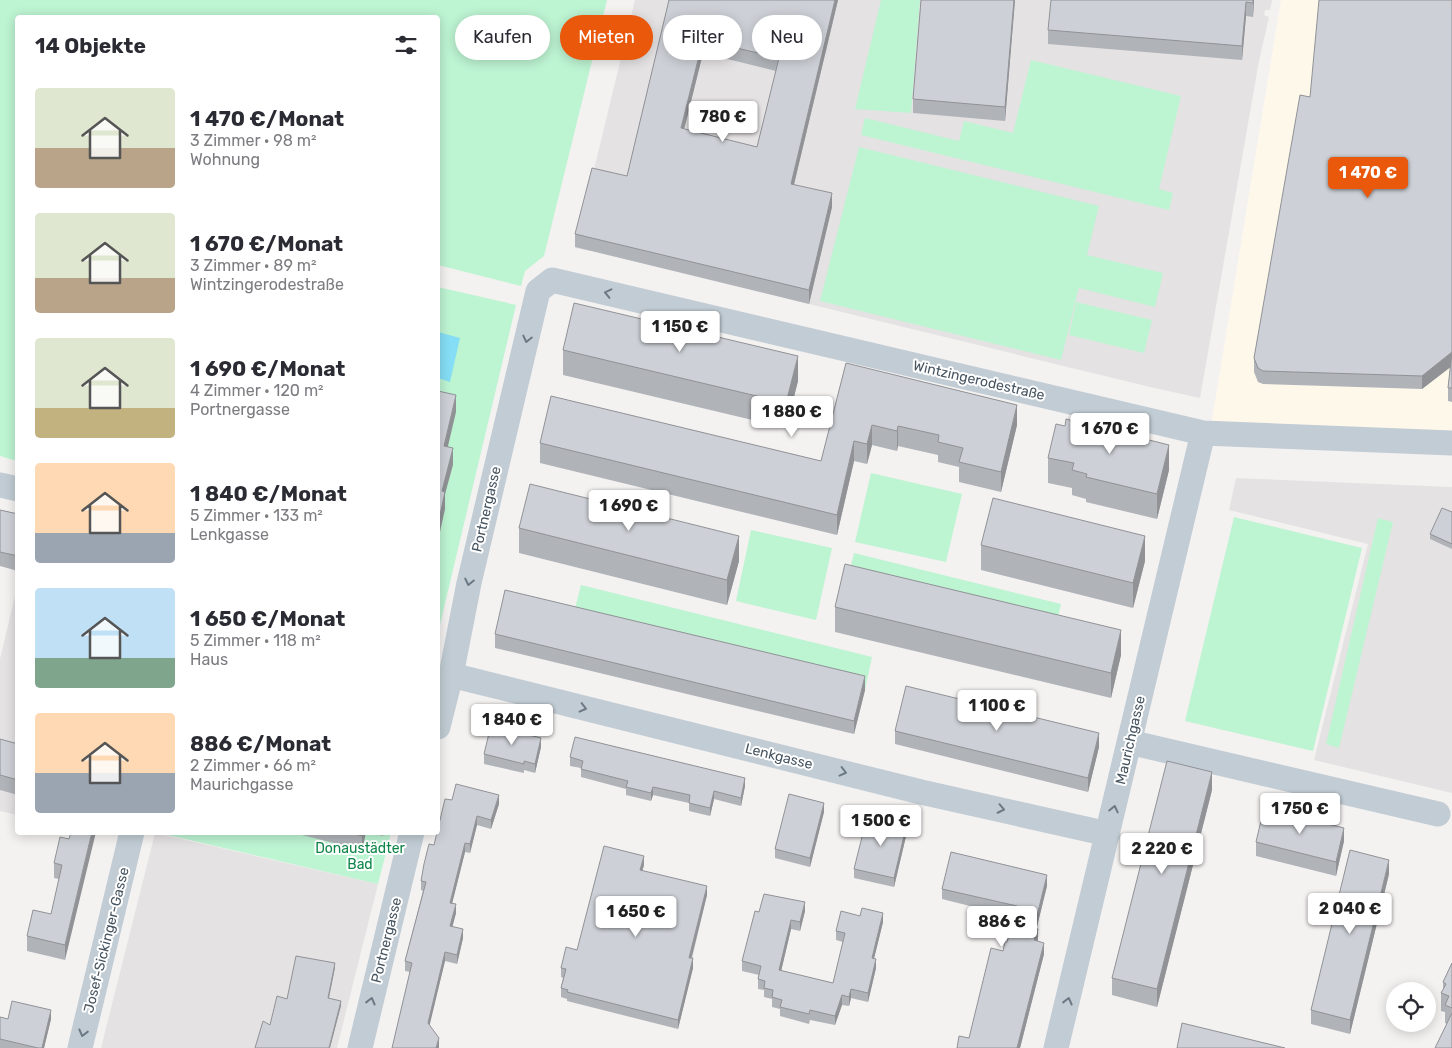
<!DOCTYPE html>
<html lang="de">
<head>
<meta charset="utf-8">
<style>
  body { margin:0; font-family:Rubik,sans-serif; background:#f7f7f7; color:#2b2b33; height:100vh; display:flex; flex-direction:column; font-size:19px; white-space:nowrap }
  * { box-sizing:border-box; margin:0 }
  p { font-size:16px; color:#7c7c81 }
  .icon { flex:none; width:28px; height:28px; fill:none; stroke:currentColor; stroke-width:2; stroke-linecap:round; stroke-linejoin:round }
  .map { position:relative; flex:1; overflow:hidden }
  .sheet { position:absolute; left:15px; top:15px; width:425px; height:820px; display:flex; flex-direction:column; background:#fff; border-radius:5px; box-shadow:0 2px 12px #0003 }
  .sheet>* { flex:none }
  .guide { position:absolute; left:455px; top:15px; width:475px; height:45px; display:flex; gap:10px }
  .controls { position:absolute; left:1386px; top:982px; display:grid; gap:10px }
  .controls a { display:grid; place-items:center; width:50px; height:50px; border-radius:50%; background:#fff; box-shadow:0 2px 12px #0003; font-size:25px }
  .price { position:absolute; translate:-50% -42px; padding:0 11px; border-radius:5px; background:#fff; color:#222; font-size:16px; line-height:32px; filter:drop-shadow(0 1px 2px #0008) }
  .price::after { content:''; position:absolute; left:50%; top:30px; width:15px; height:11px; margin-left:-8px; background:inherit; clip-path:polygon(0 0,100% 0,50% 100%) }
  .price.on { background:#ea580c; color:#fff }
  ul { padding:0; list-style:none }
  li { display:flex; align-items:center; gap:15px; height:125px; padding:0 20px }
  li span { display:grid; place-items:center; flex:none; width:140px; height:100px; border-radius:5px; color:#555 }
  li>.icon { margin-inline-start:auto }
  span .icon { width:60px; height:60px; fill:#fffc; stroke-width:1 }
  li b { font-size:21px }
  h2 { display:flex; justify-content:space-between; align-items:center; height:60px; padding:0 20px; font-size:21px }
  .tag { padding:0 18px; border-radius:22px; background:#fff; box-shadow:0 2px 12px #0003; font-size:18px; line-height:45px }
  .tag.on { background:#ea580c; color:#fff }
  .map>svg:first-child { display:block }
</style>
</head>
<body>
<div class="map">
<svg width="1452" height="1048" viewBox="0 0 1452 1048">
  <rect width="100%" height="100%" fill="#f4f1f1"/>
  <path fill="#fef8eb" d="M1281,0H1452V449L1211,426Z"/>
  <path fill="#e5e2e3" d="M635,0H1272L1270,10H1265L1264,15L1269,17L1259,61L1200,398L1150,387L809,304L592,245L590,251L575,248Z
    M1236,478L1452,487V793L1314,760L1368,544L1229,510Z
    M17,587V815L0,811V659Z
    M155,833L378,884L337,1048H101Z"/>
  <path fill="#bdf4d2" d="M0,0H607L544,256L525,271L521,286L438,265V18H18L17,461L0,456Z
    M881,0H920L911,113L855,109Z
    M1031,60L1181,96L1159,189L1173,193L1169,210L861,135L865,118L959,141L964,121L1013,133Z
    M859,147L1099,206L1087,255L1163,273L1155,307L1079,288V287L1061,360L820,301Z
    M438,287L516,305L438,633Z
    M1076,302L1152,320L1144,353L1069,335Z
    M871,473L962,494L946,562L855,542Z
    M1234,517L1362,548L1313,751L1185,721Z
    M1378,518L1393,522L1339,748L1326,744Z
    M751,530L832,548L816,620L736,601Z
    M854,553L1061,604L1053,639L845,589Z
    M581,585L872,657L865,690L572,620Z
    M155,832L391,833L378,884Z"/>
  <path fill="#85def5" d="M438,332L460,338L450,382L438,378Z"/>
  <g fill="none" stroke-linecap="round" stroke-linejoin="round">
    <path stroke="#c1ccd4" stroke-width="25" d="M0,485L18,489
      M451,675L921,792L1108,834
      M438,727L451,675L469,583L538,291L552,280L1203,433L1452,443
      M1129,742L1438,814
      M80,1048L132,832
      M360,1048L412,832
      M1056,1048L1203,433"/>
  </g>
  <path fill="#b0b3b8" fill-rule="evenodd" d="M669,0H838L794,184L832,207L809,304L575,247V234L627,176ZM703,53L776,71L757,147L684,129Z
    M921,0H1015L1005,121L913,113V99Z
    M1254,0L1253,17L1246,16L1242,60L1048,44V30Z
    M1452,0V402L1448,401V388L1450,367L1422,389L1263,384L1258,382L1254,372V358L1310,97Z
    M563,350L798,381L786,428L563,375Z
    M846,363L1017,425L1001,492L959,482V467L938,462V455L898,446L897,451L872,445L867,464L854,461L837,535L540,463V443L821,461Z
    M1048,458L1169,470L1157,519L1086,502V499L1072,495V488L1048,483Z
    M0,510L18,514V571L0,566Z
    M1452,512V549L1430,539V534Z
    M519,528L739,561L727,605L519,553Z
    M981,545L1145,561L1133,608L981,570Z
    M835,607L1121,655L1111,698L835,632Z
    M495,634L865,690L854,734L495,648Z
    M895,731L1099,747L1088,792L895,744Z
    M0,739L18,744V795L0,790Z
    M541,747L535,773L524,770V773L484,764V754Z
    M570,757L745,786L741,806L714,799L710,816L689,811V803L653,795L651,801L626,795V789L581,777V768L570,766Z
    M1212,790L1157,1007L1112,995V978Z
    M452,800L499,804L491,829L477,825L470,853L465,852L452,903L456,913L452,927L463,938L457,964L445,961L429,1025L439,1038V1048H392L410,972L405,971V961L423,891L421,890V881Z
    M824,812L810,867L775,858V849Z
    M868,830L907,832L894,887L854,878V869Z
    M290,832H366L362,850Z
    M367,832H384L383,836Z
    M69,839L65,960L27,951V936L51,914L59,879L54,878V863Z
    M1344,841L1336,876L1256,856V842Z
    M644,865L642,871L707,895L692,958L693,968L678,1029L567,1001V999L561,997V988L563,978L561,977V968L577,950Z
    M1389,874L1350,1034L1311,1024V1010Z
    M1047,886L1036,929L1038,941L1044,954L1020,1048H957L969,1038L1007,942L1014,917L942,899V889Z
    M805,911L800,931L791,929L781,971L833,983L843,942L836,940V931L883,922L874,958L876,968L868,1002L851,998L849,1006L842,1005L835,1025L810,1020L809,1024L780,1016V1009L772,1007V999L764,997V990L758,989V979L759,975L742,971V961L759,912Z
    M1452,963V1048L1447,1024L1445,1023V1012L1441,1011V993L1443,990V982Z
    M0,1017L8,1019H51L44,1048H0Z"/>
  <path fill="#909296" d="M835,0H838L791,197V184Z
    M1014,0H1015L1005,121V107Z
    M1253,0H1254L1253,17Z
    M1246,2V16L1242,60V46Z
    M703,40V53L681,142V128Z
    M832,193V207L809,304V290Z
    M1452,352V366L1422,389V376Z
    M798,356V381L786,428V403Z
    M456,395V412L444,463V446Z
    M1017,405V425L1001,492V472Z
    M872,425V445L867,464V444Z
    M898,426V446L897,451V431Z
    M854,441V461L837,535V515Z
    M1169,445V470L1157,519V494Z
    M453,448V465L445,494V509L438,541V524L442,491Z
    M739,536V561L727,605V580Z
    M1145,536V561L1133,608V583Z
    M1121,630V655L1111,698V673Z
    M865,676V690L854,734V721Z
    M1099,733V747L1088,792V778Z
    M541,738V747L535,773V764Z
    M1212,772V790L1157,1007V989Z
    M745,778V786L741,806V798Z
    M653,787V795L651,801V793Z
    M714,791V799L710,816V808Z
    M499,795V804L491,829V820Z
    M824,803V812L810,867V858Z
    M477,816V825L470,853V844Z
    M907,823V832L894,887V878Z
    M1344,828V841L1336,876V862Z
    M92,832H96L65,960V945Z
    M362,832H366L362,850Z
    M465,843V852L450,912V903Z
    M644,856V865L640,879V870Z
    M1389,860V874L1350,1034V1020Z
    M1047,875V886L1034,939V928Z
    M707,886V895L689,967V958Z
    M805,902V911L800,931V922Z
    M456,904V913L450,936V926Z
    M883,913V922L872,967V958Z
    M791,920V929L779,980V970Z
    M463,929V938L457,964V955Z
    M1038,929V940L1034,951V940Z
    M1044,943V954L1020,1048H1017Z
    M445,952V961L428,1032V1023Z
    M693,958V968L678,1029V1020Z
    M876,959V968L868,1002V993Z
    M335,963V968L328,1003V998Z
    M851,989V998L849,1006V997Z
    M842,995V1005L835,1025V1016Z
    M341,1001V1006L330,1048H329Z
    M51,1010V1019L44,1048H42Z
    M439,1038V1048H436Z"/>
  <path fill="#cdd0d6" stroke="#909296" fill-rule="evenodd" d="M669,0H835L791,184L832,193L809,290L575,234L592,168L627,176ZM703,40L779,58L757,147L681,128Z
    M921,0H1014L1005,107L913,99Z
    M1051,0H1253V3L1246,2L1242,46L1048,30Z
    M1319,0H1452V388H1448L1452,352L1422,376L1263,371L1258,368L1254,358L1300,95L1310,97Z
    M574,303L798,356L786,403L563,350Z
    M846,363L1017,405L1001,472L959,462L963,448L938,442L939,435L898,426L897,431L872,425L867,444L854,441L837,515L540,443L551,396L821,461Z
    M438,391L456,395L444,446L453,448L442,491L445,492L438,524Z
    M1066,419L1169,445L1157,494L1086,477L1087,474L1072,470L1074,463L1048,458L1056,424L1065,426Z
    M530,484L739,536L727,580L519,528Z
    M993,498L1145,536L1133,583L981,545Z
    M1442,508L1452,512V544L1430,534Z
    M0,510L18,514V556L0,552Z
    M845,564L1121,630L1111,673L835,607Z
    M505,590L865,676L854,721L495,634Z
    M906,686L1099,733L1088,778L895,731Z
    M491,725L541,738L535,764L524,761V764L484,754Z
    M575,737L745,778L741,798L714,791L710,808L689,803L690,795L653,787L651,793L626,787L628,781L581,769L583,761L570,757Z
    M0,739L18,744V780L0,775Z
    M1167,761L1212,772L1157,989L1112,978Z
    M456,784L499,795L491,820L477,816L470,844L465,843L450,903L456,904L450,926L463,929L457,955L445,952L428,1023L439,1038L436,1048H392L412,963L405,961L426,882L421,881L424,864L429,844L434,845L445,799L452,800Z
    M789,794L824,803L810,858L775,849Z
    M1264,808L1344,828L1336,862L1256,842Z
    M872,815L907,823L894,878L854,869L864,829L868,830Z
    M71,832H92L65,945L27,936L33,910L51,914L62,865L54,863L60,837L69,839Z
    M347,832H362V836Z
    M604,846L644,856L640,870L707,886L689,958H693L678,1020L567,992L568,990L561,988L566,969L561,968L566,947L577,950Z
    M1350,850L1389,860L1350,1020L1311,1010Z
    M951,852L1047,875L1034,928L1038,929L1034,940L1044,943L1017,1048H957L959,1036L969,1038L991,948L1003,951L1005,942H1007L1017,906L942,889Z
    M764,894L805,902L800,922L791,920L779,970L833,983L845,933L836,931L841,911L860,916L862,908L883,913L872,958L876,959L868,993L851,989L849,997L842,995L835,1016L810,1010L809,1014L780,1007L782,1000L772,997L773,990L764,988L765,981L758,979L761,966L742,961L755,911L759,912Z
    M296,956L335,963L328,998L341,1001L329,1048H255L263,1021L270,1025L277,996L287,999Z
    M1452,963V1008L1445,1005L1449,996L1441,993L1446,984L1443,982Z
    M12,1001L51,1010L42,1048H38L0,1039V1017L8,1019Z
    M1452,1013V1048H1435Z
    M1182,1023L1285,1048H1177Z"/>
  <defs><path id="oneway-chevron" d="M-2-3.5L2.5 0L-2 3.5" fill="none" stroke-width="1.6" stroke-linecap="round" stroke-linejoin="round" transform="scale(1.25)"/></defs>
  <g stroke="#6c7984">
    <use href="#oneway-chevron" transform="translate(608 293) rotate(-167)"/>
    <use href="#oneway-chevron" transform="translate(527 339) rotate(103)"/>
    <use href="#oneway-chevron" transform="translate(469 582) rotate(102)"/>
    <use href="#oneway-chevron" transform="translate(583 708) rotate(14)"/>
    <use href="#oneway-chevron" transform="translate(843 772) rotate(14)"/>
    <use href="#oneway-chevron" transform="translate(1001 809) rotate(12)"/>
    <use href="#oneway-chevron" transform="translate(1114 809) rotate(-77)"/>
    <use href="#oneway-chevron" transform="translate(371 1001) rotate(-76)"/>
    <use href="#oneway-chevron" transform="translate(1068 1001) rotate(-76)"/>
    <use href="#oneway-chevron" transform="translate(83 1033) rotate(104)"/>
  </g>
  <g text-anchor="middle" stroke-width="4" stroke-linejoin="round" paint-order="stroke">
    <g font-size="14" fill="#475561" stroke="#fff">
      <text transform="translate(979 380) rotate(13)" y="5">Wintzingerodestraße</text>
      <text transform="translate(486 509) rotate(-77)" y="5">Portnergasse</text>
      <text transform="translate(1130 740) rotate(-77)" y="5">Maurichgasse</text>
      <text transform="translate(779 756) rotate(14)" y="5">Lenkgasse</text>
      <text transform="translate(106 940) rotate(-76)" y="5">Josef-Sickinger-Gasse</text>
      <text transform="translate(386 940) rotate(-76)" y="5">Portnergasse</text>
    </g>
    <g font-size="14" fill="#0e8649" stroke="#fff">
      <text x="360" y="853">Donaustädter<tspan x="360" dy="16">Bad</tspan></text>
    </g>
  </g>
</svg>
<div class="controls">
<a><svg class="icon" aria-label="locate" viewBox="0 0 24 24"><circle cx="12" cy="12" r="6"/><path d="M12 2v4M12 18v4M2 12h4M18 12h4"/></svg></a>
</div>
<b class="price" style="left:723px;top:143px">780 €</b>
<b class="price on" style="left:1368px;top:199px">1 470 €</b>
<b class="price" style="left:680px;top:353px">1 150 €</b>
<b class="price" style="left:792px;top:438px">1 880 €</b>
<b class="price" style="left:1110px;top:455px">1 670 €</b>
<b class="price" style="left:629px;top:532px">1 690 €</b>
<b class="price" style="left:997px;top:732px">1 100 €</b>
<b class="price" style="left:512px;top:746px">1 840 €</b>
<b class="price" style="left:1300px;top:835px">1 750 €</b>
<b class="price" style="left:881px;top:847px">1 500 €</b>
<b class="price" style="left:1162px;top:875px">2 220 €</b>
<b class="price" style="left:1350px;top:935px">2 040 €</b>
<b class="price" style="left:636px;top:938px">1 650 €</b>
<b class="price" style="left:1002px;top:948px">886 €</b>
<div class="guide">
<a class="tag">Kaufen</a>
<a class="tag on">Mieten</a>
<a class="tag">Filter</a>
<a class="tag">Neu</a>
</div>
<section class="sheet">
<h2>14 Objekte<svg class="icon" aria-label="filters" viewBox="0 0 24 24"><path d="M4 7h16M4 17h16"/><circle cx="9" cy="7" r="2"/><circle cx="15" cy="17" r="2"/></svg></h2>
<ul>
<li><span style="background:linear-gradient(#dfe7d0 60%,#b9a48a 0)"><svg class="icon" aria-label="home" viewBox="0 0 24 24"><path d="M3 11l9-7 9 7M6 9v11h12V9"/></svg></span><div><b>1 470 €/Monat</b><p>3 Zimmer · 98 m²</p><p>Wohnung</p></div></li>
<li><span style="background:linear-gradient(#dfe7d0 65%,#b9a48a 0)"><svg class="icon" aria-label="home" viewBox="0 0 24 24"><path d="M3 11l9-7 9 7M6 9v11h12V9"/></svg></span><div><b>1 670 €/Monat</b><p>3 Zimmer · 89 m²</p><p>Wintzingerodestraße</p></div></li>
<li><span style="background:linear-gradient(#dfe7d0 70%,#c2b280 0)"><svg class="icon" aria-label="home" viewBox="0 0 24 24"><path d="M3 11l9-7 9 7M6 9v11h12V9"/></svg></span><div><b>1 690 €/Monat</b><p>4 Zimmer · 120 m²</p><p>Portnergasse</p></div></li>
<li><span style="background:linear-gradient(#ffd9b3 70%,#9aa5b1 0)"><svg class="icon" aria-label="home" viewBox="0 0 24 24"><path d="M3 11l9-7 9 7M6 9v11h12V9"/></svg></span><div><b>1 840 €/Monat</b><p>5 Zimmer · 133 m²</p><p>Lenkgasse</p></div></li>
<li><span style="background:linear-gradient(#bfe0f5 70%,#7fa58c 0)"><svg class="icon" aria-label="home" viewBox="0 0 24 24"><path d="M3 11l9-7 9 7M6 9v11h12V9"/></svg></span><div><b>1 650 €/Monat</b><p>5 Zimmer · 118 m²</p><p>Haus</p></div></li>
<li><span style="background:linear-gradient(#ffd9b3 60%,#9aa5b1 0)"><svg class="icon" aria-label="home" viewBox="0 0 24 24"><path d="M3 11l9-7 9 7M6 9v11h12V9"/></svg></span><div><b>886 €/Monat</b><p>2 Zimmer · 66 m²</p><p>Maurichgasse</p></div></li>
</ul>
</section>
</div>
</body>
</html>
